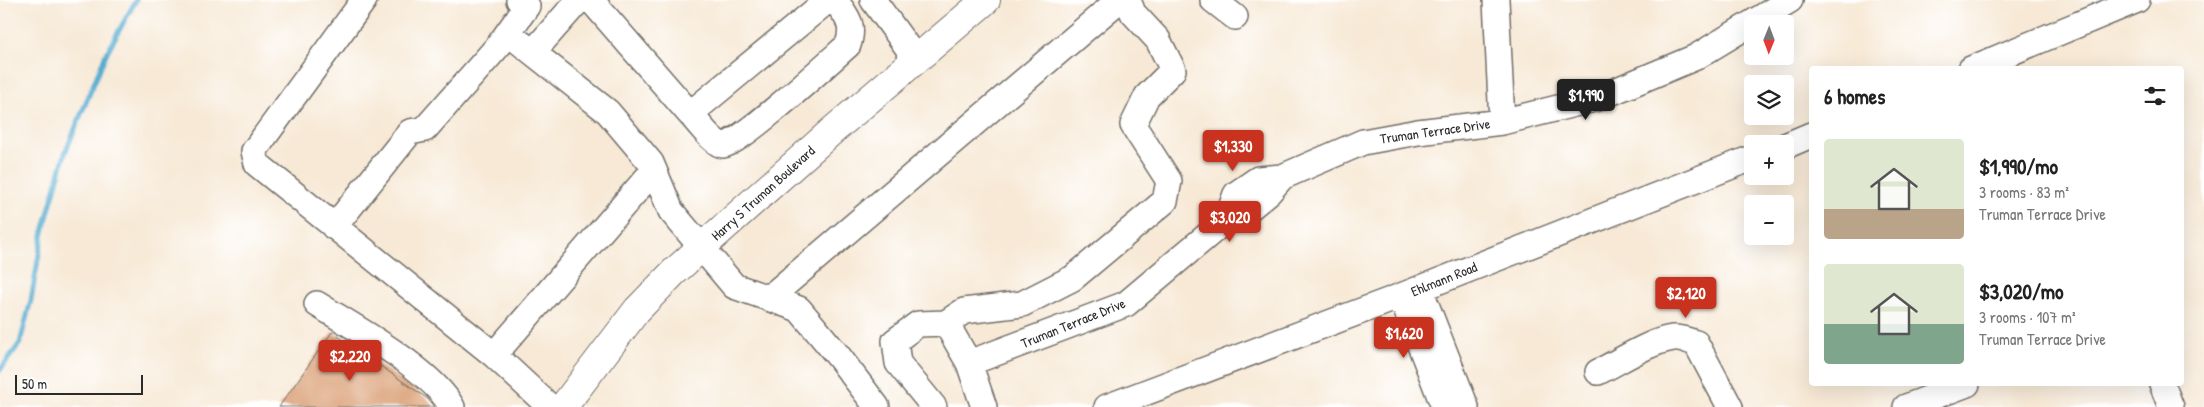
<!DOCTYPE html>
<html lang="en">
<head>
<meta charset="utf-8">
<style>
  body { margin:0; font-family:"Patrick Hand",sans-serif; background:#f6f6f6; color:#222; height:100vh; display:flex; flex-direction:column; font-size:19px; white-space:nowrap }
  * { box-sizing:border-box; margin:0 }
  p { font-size:16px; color:#767676 }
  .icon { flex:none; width:28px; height:28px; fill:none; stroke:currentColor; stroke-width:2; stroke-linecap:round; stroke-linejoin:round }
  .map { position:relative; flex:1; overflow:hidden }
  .sheet { position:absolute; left:1809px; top:66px; width:375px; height:320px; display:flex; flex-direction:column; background:#fff; border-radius:5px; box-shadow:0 5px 20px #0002 }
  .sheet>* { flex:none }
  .needle { width:32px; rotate:181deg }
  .tools { position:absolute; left:1744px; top:15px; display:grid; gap:10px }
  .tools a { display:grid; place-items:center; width:50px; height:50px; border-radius:5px; background:#fff; box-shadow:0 5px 20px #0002; font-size:25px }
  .scale { position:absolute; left:15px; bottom:12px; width:128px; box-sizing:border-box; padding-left:5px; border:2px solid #2b2b2b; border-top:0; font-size:14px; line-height:18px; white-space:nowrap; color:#2b2b2b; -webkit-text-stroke:4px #fff; paint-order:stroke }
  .price { position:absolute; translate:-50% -42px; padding:0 11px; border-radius:5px; background:#c8321e; color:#fff; font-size:16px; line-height:32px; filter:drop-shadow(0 1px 2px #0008) }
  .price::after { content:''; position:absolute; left:50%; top:30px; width:15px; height:11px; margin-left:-8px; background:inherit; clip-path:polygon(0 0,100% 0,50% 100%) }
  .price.active { background:#222; color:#fff }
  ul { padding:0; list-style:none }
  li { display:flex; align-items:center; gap:15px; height:125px; padding:0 15px }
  li span { display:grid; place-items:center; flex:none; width:140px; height:100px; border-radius:5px; color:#555 }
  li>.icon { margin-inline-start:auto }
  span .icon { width:60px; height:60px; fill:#fffc; stroke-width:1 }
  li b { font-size:21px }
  h2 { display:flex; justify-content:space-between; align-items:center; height:60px; padding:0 15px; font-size:21px }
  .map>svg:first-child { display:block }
</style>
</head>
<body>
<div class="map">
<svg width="2204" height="407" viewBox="0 0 2204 407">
  <rect width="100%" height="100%" fill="#fff"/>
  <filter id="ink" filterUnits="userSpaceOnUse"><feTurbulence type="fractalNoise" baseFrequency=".02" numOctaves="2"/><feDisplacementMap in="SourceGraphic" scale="10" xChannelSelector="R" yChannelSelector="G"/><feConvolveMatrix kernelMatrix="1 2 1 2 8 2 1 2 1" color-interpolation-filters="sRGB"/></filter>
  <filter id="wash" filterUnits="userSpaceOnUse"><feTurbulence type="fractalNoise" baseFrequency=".0096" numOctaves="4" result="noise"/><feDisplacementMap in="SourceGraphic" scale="20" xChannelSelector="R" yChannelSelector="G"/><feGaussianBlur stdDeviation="1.12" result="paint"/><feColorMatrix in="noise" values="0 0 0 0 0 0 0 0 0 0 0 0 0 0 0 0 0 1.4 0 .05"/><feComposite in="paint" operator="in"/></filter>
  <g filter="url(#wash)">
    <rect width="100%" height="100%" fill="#f7e9d6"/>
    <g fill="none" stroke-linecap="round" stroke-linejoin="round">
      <path stroke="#53acd1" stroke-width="5" d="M0,370L20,343L31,300L43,232L65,153L106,54L136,0"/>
    </g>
    <g id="blocks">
      <path fill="#d99b6f" d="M332,332L428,399L434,407H279Z"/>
    </g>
  </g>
  <g filter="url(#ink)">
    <use href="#blocks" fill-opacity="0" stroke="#726e67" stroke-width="1"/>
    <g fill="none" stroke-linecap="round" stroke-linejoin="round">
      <g stroke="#726e67" stroke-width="28">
        <path id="minor" d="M364,0L254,151L257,164L494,355L550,407
          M591,0L690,114L828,0
          M873,0L916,59
          M1213,0L1235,17
          M1496,0L1502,122L1598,98L1696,57L1790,0
          M508,33L608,112L651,163L671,211L734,286L799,309L839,357L877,407
          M533,52L579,0
          M1971,69L2137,0
          M690,114C697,121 714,145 723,145C740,144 830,61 848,45C855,24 847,17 835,0
          M1785,146L1811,135
          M1227,219L1236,194L1258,179L1282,177
          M334,227L410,132L425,129L499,45L527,6L519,0
          M1420,289L1466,407
          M1401,296L1444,407
          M769,298L1119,0
          M317,304C355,328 431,369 452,407
          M946,323L969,363
          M494,355L654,170
          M1598,372C1619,362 1650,341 1673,338C1681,337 1688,341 1696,343L1730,407
          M2162,384L2171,407
          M934,407L898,363L895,341L918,324L946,323L964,311L1022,304L1073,278L1165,201L1169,181L1133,125L1147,96L1173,70L1158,40L1133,13L1128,0
          M984,407L969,363L1126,304L1227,219L1245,212L1269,192L1282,177L1363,142L1418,132L1502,122
          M1107,407L1401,296L1752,158
          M1906,407L1967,384"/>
      </g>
      <g stroke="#726e67" stroke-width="30">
        <path id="major" d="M563,407L637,310L674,272L832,131L986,0"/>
      </g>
      <use href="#minor" stroke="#fff" stroke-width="25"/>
      <use href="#major" stroke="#fff" stroke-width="28"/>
    </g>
  </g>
  <g text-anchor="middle" stroke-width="4" stroke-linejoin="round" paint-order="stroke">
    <g font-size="14" fill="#2b2b2b" stroke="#fff">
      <text transform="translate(1435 131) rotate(-8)" y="5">Truman Terrace Drive</text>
      <text transform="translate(763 193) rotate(-42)" y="5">Harry S Truman Boulevard</text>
      <text transform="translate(1444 279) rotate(-22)" y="5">Ehlmann Road</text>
      <text transform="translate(1073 323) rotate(-22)" y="5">Truman Terrace Drive</text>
    </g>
  </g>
</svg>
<div class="tools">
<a><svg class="needle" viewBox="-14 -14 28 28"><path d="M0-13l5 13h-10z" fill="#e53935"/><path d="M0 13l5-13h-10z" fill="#767676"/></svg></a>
<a><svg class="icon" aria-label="layers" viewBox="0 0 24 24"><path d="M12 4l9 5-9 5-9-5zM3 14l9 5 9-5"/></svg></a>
<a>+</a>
<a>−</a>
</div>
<div class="scale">50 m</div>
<b class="price active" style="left:1586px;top:121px">$1,990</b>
<b class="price" style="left:1233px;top:172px">$1,330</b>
<b class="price" style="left:1230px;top:243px">$3,020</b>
<b class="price" style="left:1686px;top:319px">$2,120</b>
<b class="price" style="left:1404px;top:359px">$1,620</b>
<b class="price" style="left:350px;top:382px">$2,220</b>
<section class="sheet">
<h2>6 homes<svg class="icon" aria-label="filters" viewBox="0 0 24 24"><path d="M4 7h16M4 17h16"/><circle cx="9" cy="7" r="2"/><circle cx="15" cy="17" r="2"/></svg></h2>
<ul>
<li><span style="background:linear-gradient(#dfe7d0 70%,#b9a48a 0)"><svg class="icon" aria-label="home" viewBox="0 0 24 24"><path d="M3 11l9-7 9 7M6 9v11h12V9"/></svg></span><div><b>$1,990/mo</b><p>3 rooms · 83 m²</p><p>Truman Terrace Drive</p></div></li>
<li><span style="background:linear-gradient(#dfe7d0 60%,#7fa58c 0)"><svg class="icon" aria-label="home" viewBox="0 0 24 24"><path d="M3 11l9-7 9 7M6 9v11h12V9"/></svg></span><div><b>$3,020/mo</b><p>3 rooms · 107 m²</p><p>Truman Terrace Drive</p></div></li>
</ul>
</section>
</div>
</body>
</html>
